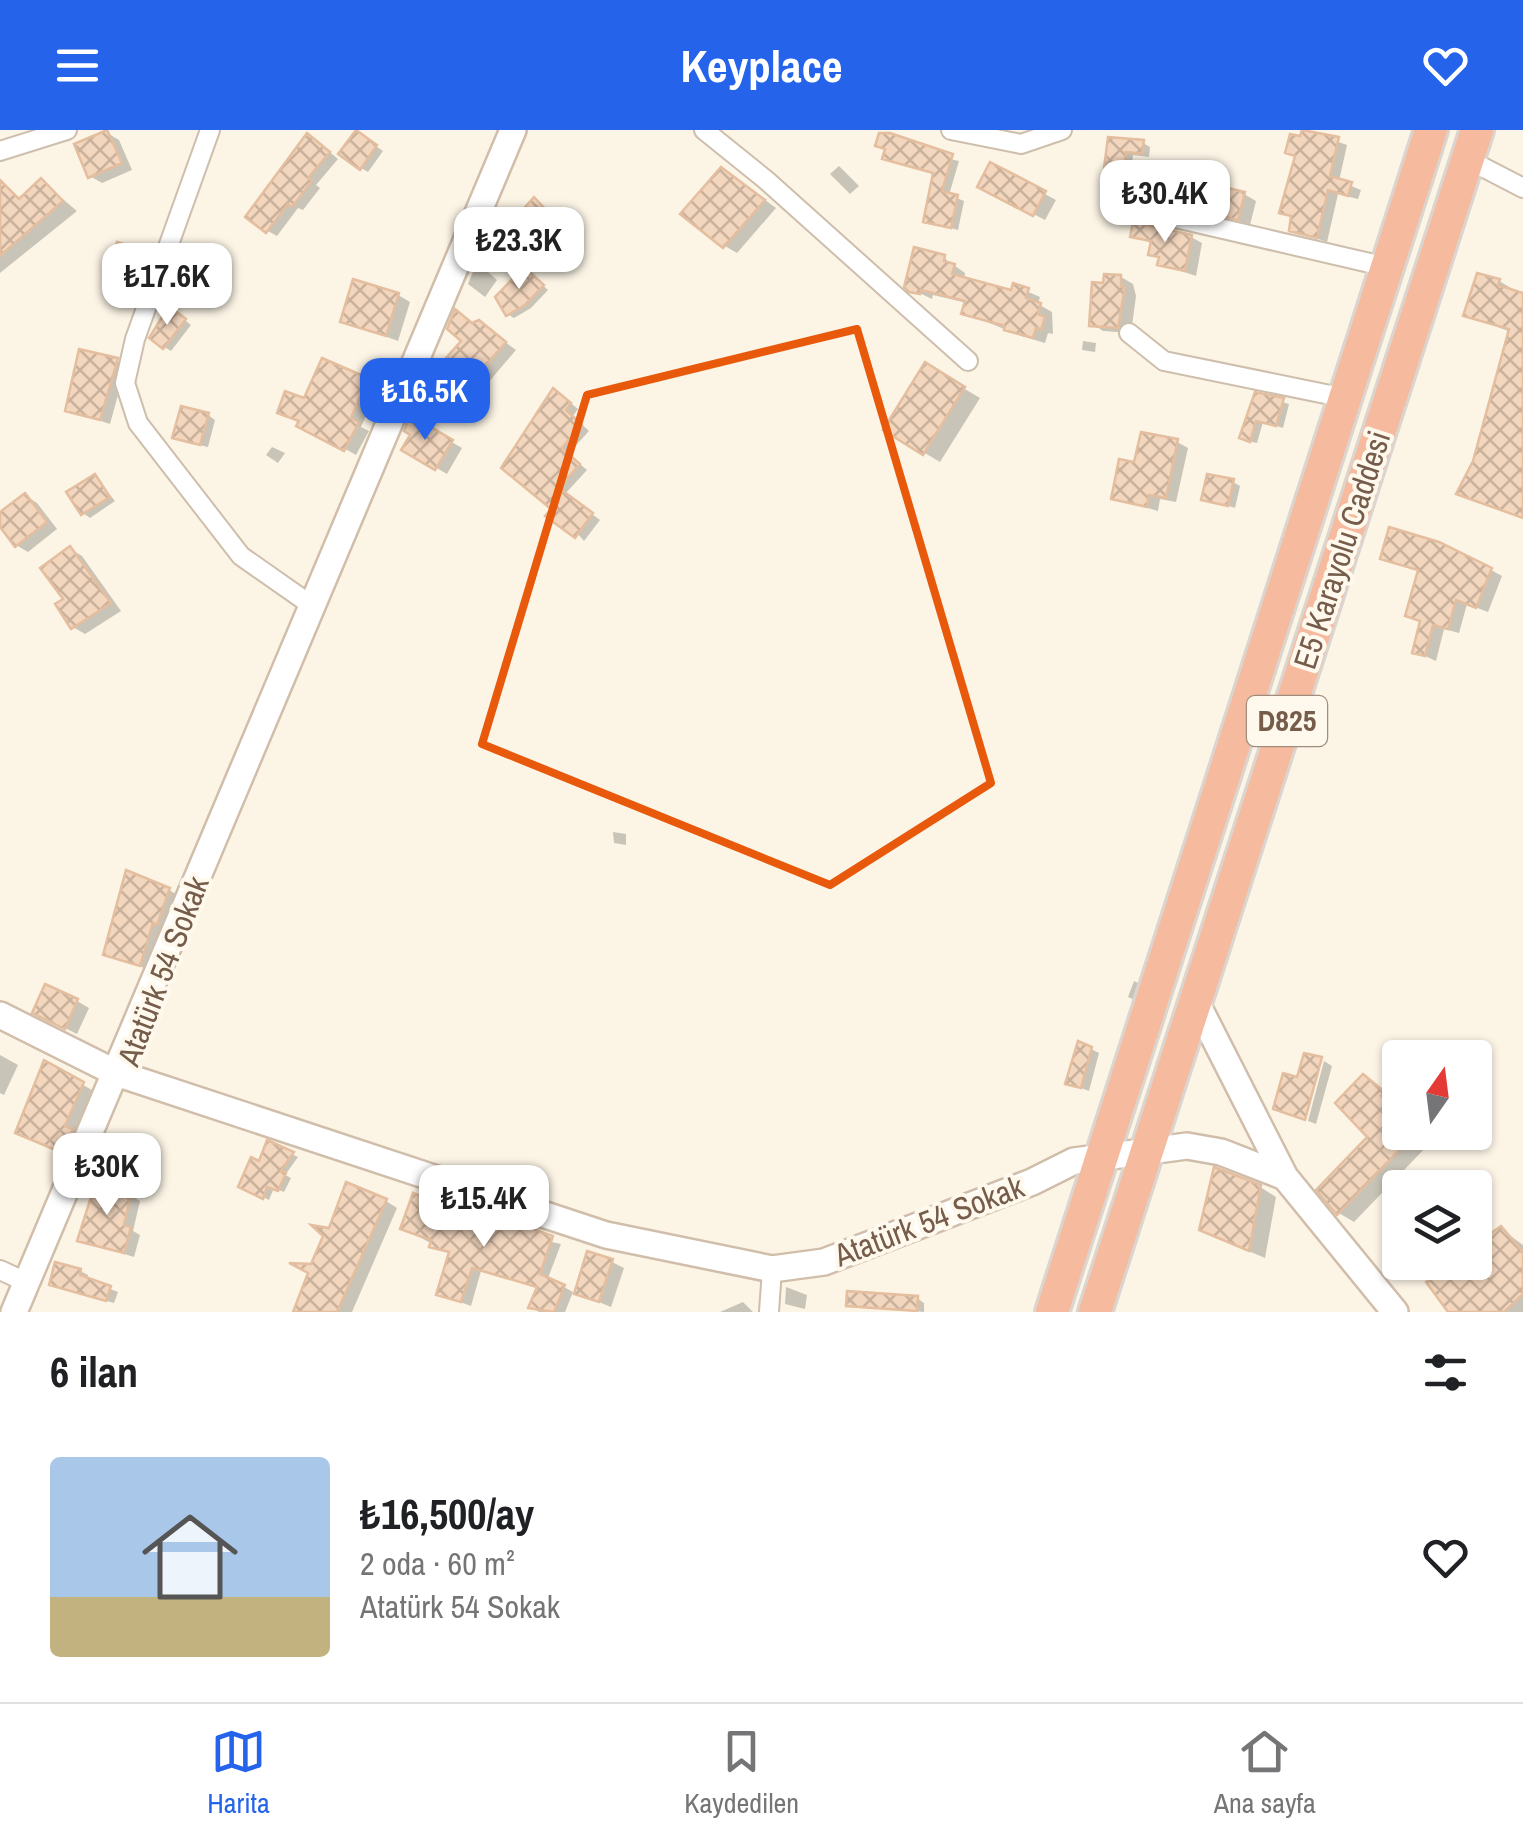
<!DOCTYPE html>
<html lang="tr">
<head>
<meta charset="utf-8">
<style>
  body { margin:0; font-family:"Archivo Narrow",sans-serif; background:#f2f2f2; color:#202124; height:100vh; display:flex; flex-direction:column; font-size:38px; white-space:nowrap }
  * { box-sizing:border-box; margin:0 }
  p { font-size:32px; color:#757577 }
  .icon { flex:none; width:55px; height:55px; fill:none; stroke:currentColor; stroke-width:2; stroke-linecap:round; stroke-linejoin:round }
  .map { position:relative; height:1182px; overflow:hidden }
  .drawer { display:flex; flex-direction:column; background:#fff; flex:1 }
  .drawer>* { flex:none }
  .needle { width:65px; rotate:14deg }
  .tools { position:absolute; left:1382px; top:910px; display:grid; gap:20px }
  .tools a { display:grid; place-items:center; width:110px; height:110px; border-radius:10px; background:#fff; box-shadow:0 2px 8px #0004; font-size:50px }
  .price { position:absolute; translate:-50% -85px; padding:0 22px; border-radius:20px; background:#fff; color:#222; font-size:32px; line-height:65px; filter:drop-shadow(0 2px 5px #0008) }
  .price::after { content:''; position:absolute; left:50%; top:60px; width:30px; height:22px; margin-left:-15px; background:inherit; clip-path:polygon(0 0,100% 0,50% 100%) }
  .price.on { background:#2563eb; color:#fff }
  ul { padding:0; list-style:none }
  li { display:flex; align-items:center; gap:30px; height:250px; padding:0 50px }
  li span { display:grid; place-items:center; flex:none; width:280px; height:200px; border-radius:10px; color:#555 }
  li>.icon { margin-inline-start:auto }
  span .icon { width:120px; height:120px; fill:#fffc; stroke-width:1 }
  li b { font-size:42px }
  h2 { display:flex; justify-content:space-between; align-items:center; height:120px; padding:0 50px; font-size:42px }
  header { display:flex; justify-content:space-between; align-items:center; height:130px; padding:0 50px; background:#2563eb; color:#fff; font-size:45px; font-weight:700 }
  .tabs { display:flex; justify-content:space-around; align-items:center; height:140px; border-top:2px solid #e0e0e0; background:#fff; font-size:28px; color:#757577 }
  .tabs a { display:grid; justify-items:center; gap:5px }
  .tabs .on { color:#2563eb }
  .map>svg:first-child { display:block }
</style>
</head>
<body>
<header><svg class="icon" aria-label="menu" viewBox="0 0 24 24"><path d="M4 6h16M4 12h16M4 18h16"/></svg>Keyplace<svg class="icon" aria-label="heart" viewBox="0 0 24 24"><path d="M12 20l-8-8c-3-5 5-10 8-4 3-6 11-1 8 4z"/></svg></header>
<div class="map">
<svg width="1523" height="1182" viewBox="0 0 1523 1182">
  <defs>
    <pattern id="building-cross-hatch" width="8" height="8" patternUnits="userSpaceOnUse" patternTransform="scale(2.5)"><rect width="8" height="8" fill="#f2d6be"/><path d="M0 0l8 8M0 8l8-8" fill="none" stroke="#c9b19c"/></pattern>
  </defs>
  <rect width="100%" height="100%" fill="#fcf5e6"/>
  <path fill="#0003" d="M1304,0L1347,15L1339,51L1361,60L1358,69L1338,64L1327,112L1292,100L1293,88L1282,82L1298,28L1288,22L1302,10Z
    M107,3L119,10L132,40L102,53L90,46Z
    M363,7L383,21L368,42L361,38Z
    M1110,10L1143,13L1150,17L1149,27L1133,25L1131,43L1114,41L1107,37Z
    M317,11L338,29L316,55L320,58L303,80L298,78L277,106L268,101Z
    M878,15L959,31L949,65L964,71L958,100L926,91L935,44L892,32L885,28L887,20Z
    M991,35L1056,70L1045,90L980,56Z
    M839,36L859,56L850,64L830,44Z
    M734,47L776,78L737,123L725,116Z
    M41,51L77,81L0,143V55L22,69Z
    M1244,64L1256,71L1250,95L1193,77Z
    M534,70L583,119L569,134L532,99L515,123L488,106L510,98Z
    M1132,105L1191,107L1202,113L1196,146L1160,134L1161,129L1151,124L1153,114Z
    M152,124L164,131L155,156L111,140Z
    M944,128L965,143L964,150L1012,164L1014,156L1040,167L1038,174L1052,182L1053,204L1048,203L1045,213L1018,205L964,182L967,173L933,165L932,169L911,159Z
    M477,132L497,150L485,167L468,154Z
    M530,143L548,160L531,178L514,188L507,184Z
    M1121,147L1133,154L1136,166L1131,203L1103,201L1092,194L1105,156Z
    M1499,151L1523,165V389L1460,363L1476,332L1511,202L1466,185Z
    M398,165L410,172L398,211L343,191Z
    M177,184L191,195L171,221L164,217Z
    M479,193L516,220L481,261L475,257L466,267L455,261L465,211L480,202Z
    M1083,211L1096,213L1095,222L1082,220Z
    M117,231L126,236L110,294L68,280Z
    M323,231L379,256L361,297L369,301L356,325L280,282L306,271Z
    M926,236L980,268L940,332L886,300Z
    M1257,265L1289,274L1283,298L1263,292L1257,313L1248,311Z
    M562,266L578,279L573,286L589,301L568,324L587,340L565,364L600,390L584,411L555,378Z
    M208,285L215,290L208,317L182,311Z
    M411,289L462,318L447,344L404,319L413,304Z
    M1177,312L1188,318L1176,372L1160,369L1158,381L1114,368L1136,335Z
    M272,317L285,323L278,333L266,325Z
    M95,347L115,371L90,388L83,383Z
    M1233,352L1240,356L1235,378L1204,368Z
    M26,366L37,373L57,399L28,422L16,415L0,393V385Z
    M70,419L82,426L121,481L85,504L73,497L67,469Z
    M1382,427L1491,440L1502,446L1488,482L1467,474L1459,503L1444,499L1436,531L1414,521L1422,493L1408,485L1420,441Z
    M613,702L626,704V715L614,713Z
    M169,760L181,767L152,841L106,823Z
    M1134,851L1144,856L1139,872L1128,867Z
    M77,871L89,878L77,904L47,889Z
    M1091,919L1099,923L1089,961L1068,953Z
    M0,925L18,935L4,965L0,963Z
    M1324,931L1332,936L1316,994L1308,991Z
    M46,934L92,960L74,1003L81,1007L73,1026L28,1007Z
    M1363,948L1400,979V1002H1423L1431,1012L1354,1092L1339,1083L1371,1007Z
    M268,1013L298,1027L285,1045L291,1048L284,1062L274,1058L269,1070L241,1056L260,1034Z
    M1260,1057L1276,1067L1265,1128L1218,1108Z
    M130,1065L140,1071L133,1101L140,1105L134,1127L80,1110Z
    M386,1071L397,1078L352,1182H296L330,1100Z
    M439,1076L448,1081L445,1088L561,1114L548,1148L573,1162L565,1182H539L531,1177L539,1158L481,1141L471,1176L439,1164L451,1124L412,1103Z
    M1501,1099L1523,1115V1182H1451L1475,1132V1118Z
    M612,1132L624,1138L611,1177L577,1163Z
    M80,1141L88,1145L87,1150L118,1162L114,1173L60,1158Z
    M786,1157L807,1165L805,1179L785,1174Z
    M917,1168L924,1173V1182L848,1174Z
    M743,1172L753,1182H720Z"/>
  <path fill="url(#building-cross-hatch)" stroke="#e4be9e" stroke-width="2.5" d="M107,0L122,33L88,48L74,14Z
    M356,0L377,15L360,40L338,24Z
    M1302,0L1339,7L1330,46L1352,52L1348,66L1328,60L1317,108L1289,101L1291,86L1279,83L1295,26L1285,23L1290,4L1300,6Z
    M307,3L330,22L308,48L312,51L292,77L288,74L266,103L245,87Z
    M879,3H890L953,24L942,61L958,65L951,98L923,92L933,43L882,29L885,19L875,16Z
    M1108,7L1144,10L1142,24L1126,22L1124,40L1104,38Z
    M990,32L1046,61L1033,86L977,57Z
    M721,37L765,70L723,118L680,84Z
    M41,48L63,71L0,126V50L19,69Z
    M1197,51L1245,62L1238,90L1190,79Z
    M534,67L577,113L560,132L524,95L507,121L485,107L494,86L509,95Z
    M1133,92L1192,105L1185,141L1157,135L1159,127L1148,125L1151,111L1130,107Z
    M117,112L153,122L143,151L108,141Z
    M914,117L945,125L944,131L955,134L952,144L1011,160L1013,153L1029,158L1026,168L1041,173L1038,184L1045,187L1041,200L1036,198L1033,208L1004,200L1005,196L961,184L965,171L921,160L920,164L909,162L904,157Z
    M524,137L544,155L525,175L506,186L495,167Z
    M1477,143L1500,149L1498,155L1523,163V388L1456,364L1473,331L1509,199L1463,186Z
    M1104,144L1121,145V156L1125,157L1118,198L1089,196L1092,152L1103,153Z
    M353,149L399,163L386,206L340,192Z
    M169,176L186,189L163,219L149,208Z
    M455,179L472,193L479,190L506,212L468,256L463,252L453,263L432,244L461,211L447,199Z
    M79,219L118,228L100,290L65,281Z
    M322,228L368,248L351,288L359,292L344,321L296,296L299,291L277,283L285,261L304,268Z
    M925,232L965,257L923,325L883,300Z
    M553,258L571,273L566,280L582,295L562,318L580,334L559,358L593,383L575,408L545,386L551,379L501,338Z
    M1255,262L1284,268L1276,296L1256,291L1250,312L1239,308Z
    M181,276L209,283L200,315L172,308Z
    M410,285L453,310L435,340L401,320L410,305L404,301Z
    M1141,302L1178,309L1166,368L1149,365L1147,377L1111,369L1119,329L1134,332Z
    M95,344L110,367L81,385L66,362Z
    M1207,344L1234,349L1228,376L1201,370Z
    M25,363L47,392L15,417L0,397V382Z
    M1389,397L1439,412L1492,438L1476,478L1456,470L1448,499L1433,495L1425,526L1412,523L1420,491L1405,486L1418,440L1380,429Z
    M70,416L111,473L71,499L55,474L63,469L40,438Z
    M126,740L170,758L157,795L153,793L140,836L103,825Z
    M45,854L78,869L65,899L32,883Z
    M1078,911L1092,917L1081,958L1065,954Z
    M1304,923L1322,927L1305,990L1273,979L1283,943L1297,947Z
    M44,930L84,952L65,996L73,999L63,1023L15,1003Z
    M1363,944L1385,962L1381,966L1400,985V1002H1417L1337,1085L1316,1060L1367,1007L1335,973Z
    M267,1010L294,1022L281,1041L286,1043L278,1061L267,1057L263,1069L238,1057L251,1027L259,1031Z
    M1214,1037L1261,1055L1249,1121L1199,1100Z
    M97,1048L131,1063L124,1095L131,1097L124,1123L77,1111Z
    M346,1052L387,1069L337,1182H293L308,1143L289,1133L311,1134L323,1106L311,1095L329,1098Z
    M413,1063L440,1074L436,1083L462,1090L467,1076L553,1106L540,1144L565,1155L554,1182L528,1178L537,1157L472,1138L461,1172L436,1165L449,1122L429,1117L431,1110L400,1099Z
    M1501,1096L1523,1122V1164L1504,1182H1448L1426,1152L1452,1132H1475V1115Z
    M587,1121L613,1129L599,1172L574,1164Z
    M55,1132L81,1139L80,1145L111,1156L106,1171L49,1155Z
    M847,1161L918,1166L917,1181L846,1176Z"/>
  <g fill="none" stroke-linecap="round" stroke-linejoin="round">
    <g stroke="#cebeac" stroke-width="22">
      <path id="street" d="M210,0L135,209L125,253L138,293L241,426L311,475
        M704,0L766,50L968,231
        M951,0L1021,14L1062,0
        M0,21L67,0
        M1467,29L1523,58
        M1154,83L1387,137
        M1129,203L1164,231L1345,268
        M0,1140L26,1152
        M769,1182L772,1139"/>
    </g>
    <g stroke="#d1beaa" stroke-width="30">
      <path id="secondary" d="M1196,872L1285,1047L1395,1182
        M0,885L116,943L606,1105L772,1139L824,1132L1032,1052L1074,1031L1187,1016L1221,1022L1285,1047
        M14,1182L513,0"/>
    </g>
    <g stroke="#dbd5d0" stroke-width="38">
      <path id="highway" d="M1052,1182L1431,0
        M1095,1182L1477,0"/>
    </g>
    <use href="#street" stroke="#fff" stroke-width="18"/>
    <use href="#secondary" stroke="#fff" stroke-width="25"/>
    <use href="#highway" stroke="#f6bb9e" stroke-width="32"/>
  </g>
  <path fill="none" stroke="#e8590c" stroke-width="8" stroke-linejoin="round" d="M857,199L991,653L830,755L482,614L587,265Z"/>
  <g text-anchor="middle" stroke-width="8" stroke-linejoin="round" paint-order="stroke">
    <rect fill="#fff9ed" stroke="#9f8c7c" stroke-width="2.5" x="1247" y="566" width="80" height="50" rx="8"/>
    <g font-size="30" font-weight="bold" fill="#765d4b">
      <text x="1287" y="601">D825</text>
    </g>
    <g font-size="32" fill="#765d4b" stroke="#fff9ed">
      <text transform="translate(1342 420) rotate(-72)" y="11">E5 Karayolu Caddesi</text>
      <text transform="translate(163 841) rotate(-69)" y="11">Atatürk 54 Sokak</text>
      <text transform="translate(929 1091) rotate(-21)" y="11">Atatürk 54 Sokak</text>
    </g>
  </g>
</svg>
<div class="tools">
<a><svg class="needle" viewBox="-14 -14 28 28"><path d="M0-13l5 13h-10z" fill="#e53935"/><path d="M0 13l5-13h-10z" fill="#757577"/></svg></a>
<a><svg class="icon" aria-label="layers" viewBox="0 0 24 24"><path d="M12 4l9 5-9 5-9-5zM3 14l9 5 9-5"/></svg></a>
</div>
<b class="price" style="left:1165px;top:115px">₺30.4K</b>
<b class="price" style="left:519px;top:162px">₺23.3K</b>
<b class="price" style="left:167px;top:198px">₺17.6K</b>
<b class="price on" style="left:425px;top:313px">₺16.5K</b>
<b class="price" style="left:107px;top:1088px">₺30K</b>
<b class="price" style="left:484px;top:1120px">₺15.4K</b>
</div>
<section class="drawer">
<h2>6 ilan<svg class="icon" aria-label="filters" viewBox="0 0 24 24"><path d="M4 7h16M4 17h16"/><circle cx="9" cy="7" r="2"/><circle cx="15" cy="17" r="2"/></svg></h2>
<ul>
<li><span style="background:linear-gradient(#a9c7e8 70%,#c2b280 0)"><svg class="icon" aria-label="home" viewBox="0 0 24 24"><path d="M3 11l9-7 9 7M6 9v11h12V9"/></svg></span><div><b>₺16,500/ay</b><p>2 oda · 60 m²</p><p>Atatürk 54 Sokak</p></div><svg class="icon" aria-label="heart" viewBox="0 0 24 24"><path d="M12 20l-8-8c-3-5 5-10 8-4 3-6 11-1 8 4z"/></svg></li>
</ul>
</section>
<nav class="tabs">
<a class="on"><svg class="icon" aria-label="map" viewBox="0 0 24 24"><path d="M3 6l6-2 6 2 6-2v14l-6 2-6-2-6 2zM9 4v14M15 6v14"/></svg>Harita</a>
<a><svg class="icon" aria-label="saved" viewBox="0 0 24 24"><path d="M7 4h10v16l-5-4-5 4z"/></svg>Kaydedilen</a>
<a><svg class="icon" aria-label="home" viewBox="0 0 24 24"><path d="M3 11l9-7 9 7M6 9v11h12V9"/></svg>Ana sayfa</a>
</nav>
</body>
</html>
